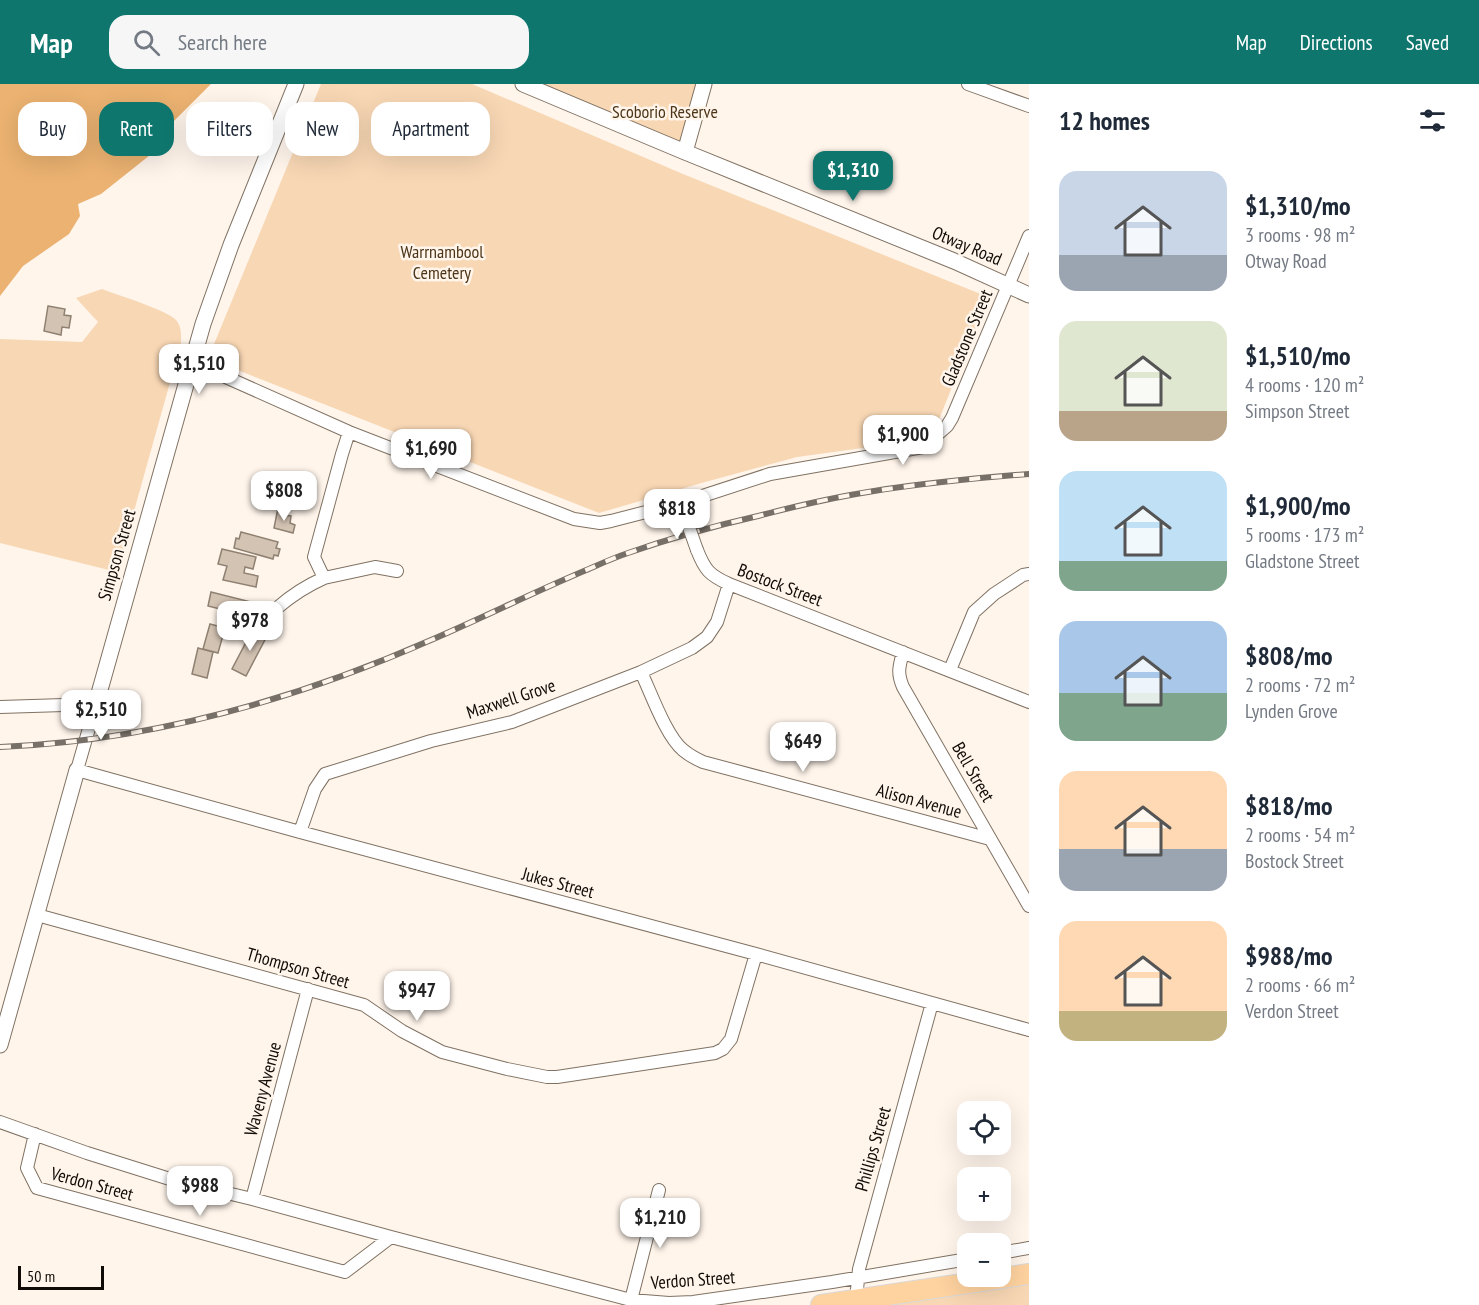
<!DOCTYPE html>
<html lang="en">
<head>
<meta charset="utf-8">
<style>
  body { margin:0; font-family:"PT Sans Narrow",sans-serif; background:#f6f6f7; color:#1f2937; height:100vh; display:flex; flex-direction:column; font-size:22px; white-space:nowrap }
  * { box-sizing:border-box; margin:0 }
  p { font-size:20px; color:#747a83 }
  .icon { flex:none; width:33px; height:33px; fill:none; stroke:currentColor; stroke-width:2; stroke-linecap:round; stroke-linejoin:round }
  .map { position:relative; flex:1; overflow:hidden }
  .sheet { display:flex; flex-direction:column; background:#fff; width:450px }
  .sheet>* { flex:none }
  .guide { position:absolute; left:18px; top:18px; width:570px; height:54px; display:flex; gap:12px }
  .tools { position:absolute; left:957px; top:1017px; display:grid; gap:12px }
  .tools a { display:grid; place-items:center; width:54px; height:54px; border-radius:12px; background:#fff; box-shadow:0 6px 24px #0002; font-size:30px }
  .scale { position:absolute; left:18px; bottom:15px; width:86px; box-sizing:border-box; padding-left:6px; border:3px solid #100b06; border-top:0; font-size:16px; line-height:21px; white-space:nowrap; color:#100b06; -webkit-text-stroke:4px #fff5eb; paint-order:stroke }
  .price { position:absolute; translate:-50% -51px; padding:0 14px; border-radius:12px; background:#fff; color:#222; font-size:20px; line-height:39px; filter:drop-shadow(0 2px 3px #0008) }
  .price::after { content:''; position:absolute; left:50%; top:36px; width:18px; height:14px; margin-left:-9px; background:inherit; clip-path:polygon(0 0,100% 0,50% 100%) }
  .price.on { background:#0f766e; color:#fff }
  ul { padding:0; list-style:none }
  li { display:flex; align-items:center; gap:18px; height:150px; padding:0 30px }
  li span { display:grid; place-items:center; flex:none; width:168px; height:120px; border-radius:18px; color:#555 }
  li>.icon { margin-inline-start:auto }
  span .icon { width:72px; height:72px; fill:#fffc; stroke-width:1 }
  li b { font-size:26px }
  h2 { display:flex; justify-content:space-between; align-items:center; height:72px; padding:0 30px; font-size:26px }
  .chip { padding:0 21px; border-radius:18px; background:#fff; box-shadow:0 6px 24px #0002; font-size:21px; line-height:54px }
  .chip.on { background:#0f766e; color:#fff }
  header { display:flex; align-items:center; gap:36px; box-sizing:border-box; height:84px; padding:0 30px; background:#0f766e; color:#fff }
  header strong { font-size:28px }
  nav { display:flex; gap:33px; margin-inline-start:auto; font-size:21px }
  .search { width:420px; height:54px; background:#f6f6f7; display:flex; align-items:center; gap:15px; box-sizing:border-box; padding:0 21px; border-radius:18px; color:#747a83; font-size:22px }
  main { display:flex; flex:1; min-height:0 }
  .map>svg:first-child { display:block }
</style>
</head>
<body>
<header>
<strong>Map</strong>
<div class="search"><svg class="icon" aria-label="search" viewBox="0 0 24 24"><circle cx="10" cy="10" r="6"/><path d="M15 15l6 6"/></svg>Search here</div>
<nav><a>Map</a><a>Directions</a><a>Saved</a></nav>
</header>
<main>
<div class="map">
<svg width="1029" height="1221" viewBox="0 0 1029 1221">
  <rect width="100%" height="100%" fill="#fff5eb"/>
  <path fill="#f8d7b4" d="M321,0H472L683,90L988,213L938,338L921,356L797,373L705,398L599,429L220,279L212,265Z
    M523,0H704L685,68Z
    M102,205C117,211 167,226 176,236C182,243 181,251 181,259L117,488L0,459V255L82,258L98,238L76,214Z
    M1029,1190V1221H877Z"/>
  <path fill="#ebb271" d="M0,0H211L168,43L174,52L101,110L78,120L80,132L69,150L23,182L0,212Z"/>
  <path fill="#d3c3b3" stroke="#8f8171" stroke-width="1.5" d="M48,222L65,225L64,231L71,232L69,244L62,243L61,251L44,247Z
    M278,424L285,426L284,431L291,432L290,439L295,441L293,449L274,444Z
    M241,448L278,458L276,464L280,465L278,472L274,471L273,475L234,464L236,454L239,455Z
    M222,465L256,473L253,485L245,483L244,489L258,492L256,503L223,496L227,482L218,480Z
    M211,508L251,518L248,532L208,522Z
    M210,540L225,544L218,569L203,565Z
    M254,543L268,550L246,592L232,585Z
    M198,564L213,568L207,594L192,590Z"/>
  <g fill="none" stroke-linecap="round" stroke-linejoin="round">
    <g stroke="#807263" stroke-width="14">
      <path id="minor" d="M968,0L1029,22
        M192,278L349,348L574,435L600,439L611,437L681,419L770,390L923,363L947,342L952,334L1029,152
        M349,348L342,370L314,473L324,494L375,483L397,487
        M697,466C705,486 709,491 729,500L1029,618
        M277,524C292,511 306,502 324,494
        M903,568C899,583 897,589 903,603L1029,822
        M950,586L974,528L994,510L1023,491L1029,490
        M641,588C651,609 666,652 683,666C689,671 696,675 703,678L990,755
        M0,623L96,620L77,686L300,748L756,870L1029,946
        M300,748L315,705L325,690L431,657L512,638L641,588L692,564L707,553L717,538L729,500
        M37,831L364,921L402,947L442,968L507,985L547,993H557L715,969L723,965L731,955L756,870
        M0,1038L87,1069L173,1096L252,1115L391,1153L631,1216L669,1219L693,1218L832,1198L968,1175
        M35,1050L27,1084L37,1104L345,1188L391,1153
        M252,1115L308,905
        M1000,1169L1029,1164
        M631,1216L659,1106
        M857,1220L856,1216L859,1185L932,919"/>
    </g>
    <g stroke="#807263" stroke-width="17">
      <path id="tertiary" d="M523,0L685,68L954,177L1029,211
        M685,68L704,0
        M96,620L203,240L231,161L296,0
        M0,961L77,686"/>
    </g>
    <g stroke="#d9d8d7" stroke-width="22">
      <path id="trunk" d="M821,1221L1029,1190"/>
    </g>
    <use href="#minor" stroke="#fff" stroke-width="12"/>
    <use href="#tertiary" stroke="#fff" stroke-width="15"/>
    <use href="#trunk" stroke="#ffd3a0" stroke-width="20"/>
    <g stroke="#777068" stroke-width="6">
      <path id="rail" d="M0,663C150,657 295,616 431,556C482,534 532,509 584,487C598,481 613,474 628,469C671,454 714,442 758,432C796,422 835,413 874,407C925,399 977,394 1029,390"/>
    </g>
    <use href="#rail" stroke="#fff5eb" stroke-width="4" stroke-dasharray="11" stroke-linecap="butt"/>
    <g stroke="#807263" stroke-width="14" stroke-linecap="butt">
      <path id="minor-bridge" d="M686,435L697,466"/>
    </g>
    <use href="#minor-bridge" stroke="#fff" stroke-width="12"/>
  </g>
  <g text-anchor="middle" stroke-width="5" stroke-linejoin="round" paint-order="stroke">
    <g font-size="18" fill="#4c3518" stroke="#fff5eb">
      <text x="665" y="34">Scoborio Reserve</text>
      <text x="442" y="174">Warrnambool<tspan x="442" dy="21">Cemetery</tspan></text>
    </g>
    <g font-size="18" fill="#100b06" stroke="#fff5eb">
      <text transform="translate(967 162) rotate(23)" y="6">Otway Road</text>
      <text transform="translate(967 254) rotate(-67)" y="6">Gladstone Street</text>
      <text transform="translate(117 471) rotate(-74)" y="6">Simpson Street</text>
      <text transform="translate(780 501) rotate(21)" y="6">Bostock Street</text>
      <text transform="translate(511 615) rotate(-18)" y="6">Maxwell Grove</text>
      <text transform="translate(973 688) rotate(60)" y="6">Bell Street</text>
      <text transform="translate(919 717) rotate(15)" y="6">Alison Avenue</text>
      <text transform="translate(558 799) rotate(15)" y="6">Jukes Street</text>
      <text transform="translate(298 884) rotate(16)" y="6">Thompson Street</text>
      <text transform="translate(263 1005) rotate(-75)" y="6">Waveny Avenue</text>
      <text transform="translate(873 1065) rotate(-74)" y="6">Phillips Street</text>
      <text transform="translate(92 1100) rotate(15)" y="6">Verdon Street</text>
      <text transform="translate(693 1196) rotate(-4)" y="6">Verdon Street</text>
    </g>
  </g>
</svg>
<div class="tools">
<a><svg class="icon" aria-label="locate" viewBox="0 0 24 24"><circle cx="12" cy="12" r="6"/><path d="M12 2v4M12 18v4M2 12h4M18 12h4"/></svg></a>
<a>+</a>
<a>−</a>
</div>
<div class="scale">50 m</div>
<b class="price on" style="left:853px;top:118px">$1,310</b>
<b class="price" style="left:199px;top:311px">$1,510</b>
<b class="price" style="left:903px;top:382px">$1,900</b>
<b class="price" style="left:431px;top:396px">$1,690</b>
<b class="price" style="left:284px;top:438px">$808</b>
<b class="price" style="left:677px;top:456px">$818</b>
<b class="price" style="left:250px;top:568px">$978</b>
<b class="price" style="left:101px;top:657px">$2,510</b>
<b class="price" style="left:803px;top:689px">$649</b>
<b class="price" style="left:417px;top:938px">$947</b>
<b class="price" style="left:200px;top:1133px">$988</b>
<b class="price" style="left:660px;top:1165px">$1,210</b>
<div class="guide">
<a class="chip">Buy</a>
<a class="chip on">Rent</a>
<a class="chip">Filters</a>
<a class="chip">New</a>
<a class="chip">Apartment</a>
</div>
</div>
<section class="sheet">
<h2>12 homes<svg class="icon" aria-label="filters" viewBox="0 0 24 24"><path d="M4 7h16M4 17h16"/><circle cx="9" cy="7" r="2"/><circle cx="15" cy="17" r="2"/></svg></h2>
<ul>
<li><span style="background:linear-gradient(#c9d6e8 70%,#9aa5b1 0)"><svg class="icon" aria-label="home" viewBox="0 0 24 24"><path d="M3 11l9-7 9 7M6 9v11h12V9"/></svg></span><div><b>$1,310/mo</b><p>3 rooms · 98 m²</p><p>Otway Road</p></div></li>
<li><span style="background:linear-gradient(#dfe7d0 75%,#b9a48a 0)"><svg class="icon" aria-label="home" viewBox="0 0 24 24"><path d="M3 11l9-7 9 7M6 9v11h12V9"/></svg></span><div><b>$1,510/mo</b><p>4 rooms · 120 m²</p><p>Simpson Street</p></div></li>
<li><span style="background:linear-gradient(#bfe0f5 75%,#7fa58c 0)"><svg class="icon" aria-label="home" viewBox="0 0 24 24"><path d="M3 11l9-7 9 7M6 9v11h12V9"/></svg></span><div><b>$1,900/mo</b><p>5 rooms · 173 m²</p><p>Gladstone Street</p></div></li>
<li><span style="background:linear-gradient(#a9c7e8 60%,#7fa58c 0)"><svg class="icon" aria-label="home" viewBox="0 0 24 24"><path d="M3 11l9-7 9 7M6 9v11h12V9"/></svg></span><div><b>$808/mo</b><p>2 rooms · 72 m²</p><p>Lynden Grove</p></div></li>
<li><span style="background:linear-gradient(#ffd9b3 65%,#9aa5b1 0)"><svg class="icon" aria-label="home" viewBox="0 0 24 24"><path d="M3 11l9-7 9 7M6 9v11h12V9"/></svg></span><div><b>$818/mo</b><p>2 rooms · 54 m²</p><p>Bostock Street</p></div></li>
<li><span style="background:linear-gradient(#ffd9b3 75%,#c2b280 0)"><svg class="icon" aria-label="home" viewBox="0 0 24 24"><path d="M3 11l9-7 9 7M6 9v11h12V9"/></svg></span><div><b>$988/mo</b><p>2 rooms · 66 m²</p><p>Verdon Street</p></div></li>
</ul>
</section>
</main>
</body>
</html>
